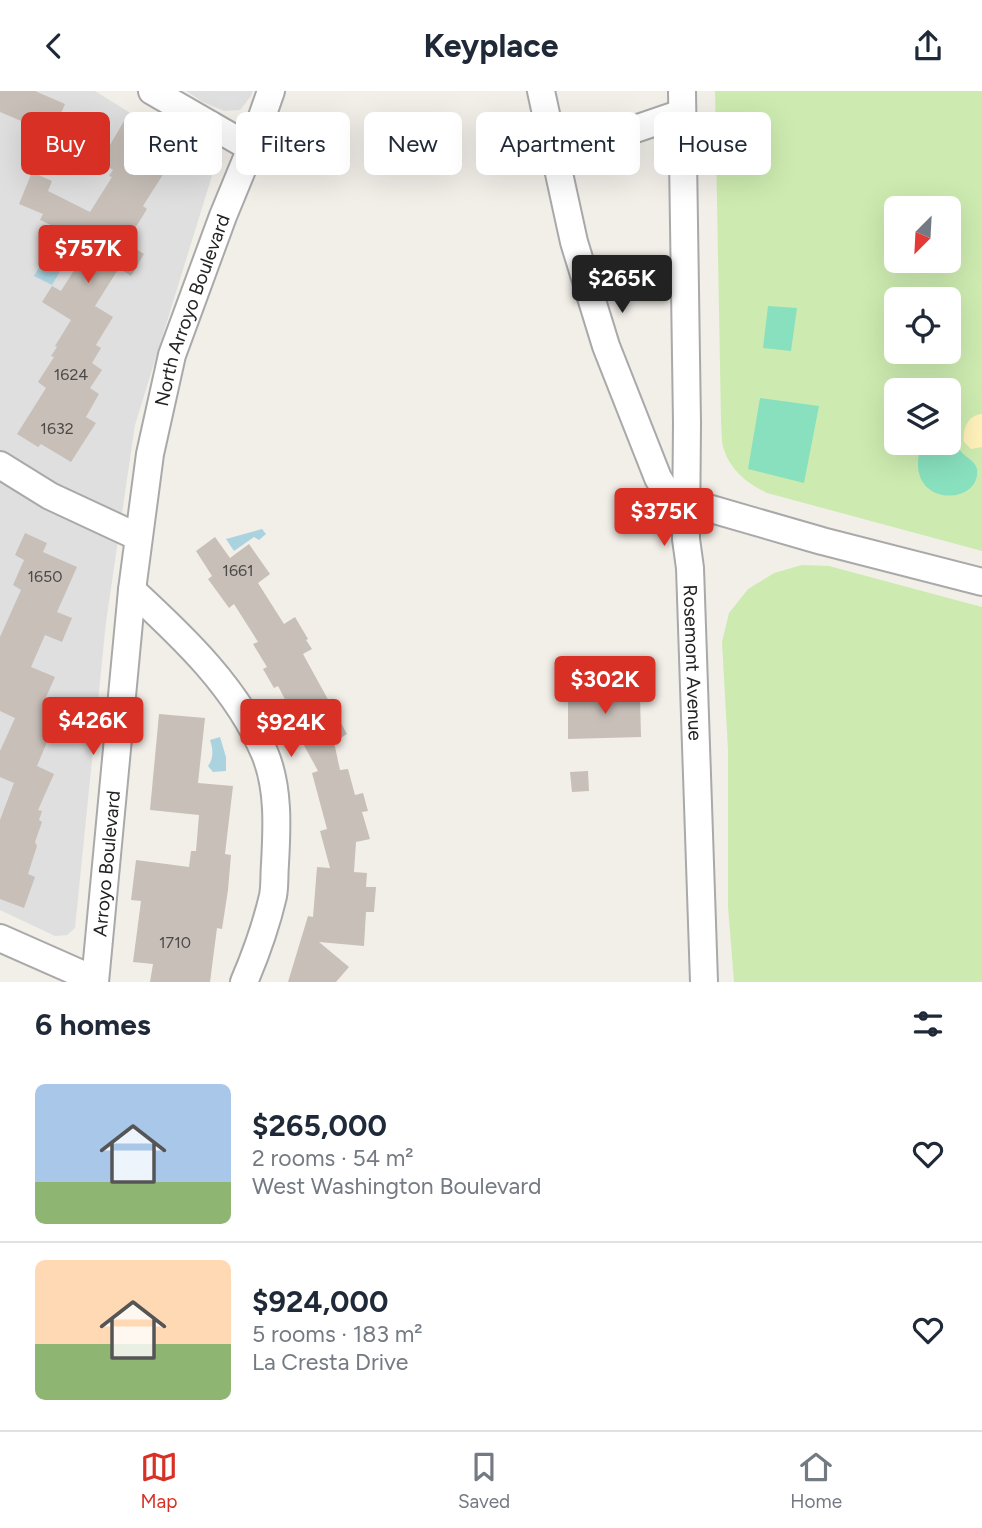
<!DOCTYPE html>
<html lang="en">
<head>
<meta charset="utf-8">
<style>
  body { margin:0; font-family:Figtree,sans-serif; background:#f2f2f3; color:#1f2937; height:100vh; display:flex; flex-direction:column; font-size:26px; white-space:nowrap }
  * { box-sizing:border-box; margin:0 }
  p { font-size:23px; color:#747a83 }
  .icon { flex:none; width:38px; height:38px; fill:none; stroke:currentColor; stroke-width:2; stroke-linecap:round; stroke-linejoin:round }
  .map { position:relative; height:891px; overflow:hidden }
  .sheet { display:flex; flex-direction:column; background:#fff; flex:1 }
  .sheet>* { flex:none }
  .top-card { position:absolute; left:21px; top:21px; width:942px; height:63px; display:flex; gap:14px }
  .needle { width:46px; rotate:204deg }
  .buttons { position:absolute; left:884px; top:105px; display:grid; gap:14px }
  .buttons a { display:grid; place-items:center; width:77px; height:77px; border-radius:10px; background:#fff; box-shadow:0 7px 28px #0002; font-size:35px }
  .price { position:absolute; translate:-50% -60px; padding:0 16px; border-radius:7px; background:#d93025; color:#fff; font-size:23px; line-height:46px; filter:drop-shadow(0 2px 4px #0008) }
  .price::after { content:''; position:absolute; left:50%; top:42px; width:21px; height:16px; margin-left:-10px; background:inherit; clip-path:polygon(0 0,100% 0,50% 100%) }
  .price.on { background:#222; color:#fff }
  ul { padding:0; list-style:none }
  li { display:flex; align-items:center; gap:21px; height:175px; padding:0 35px }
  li+li { border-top:2px solid #e0e1e3 }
  li span { display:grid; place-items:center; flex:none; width:196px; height:140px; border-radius:10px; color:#555 }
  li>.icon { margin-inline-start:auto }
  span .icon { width:84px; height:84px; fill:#fffc; stroke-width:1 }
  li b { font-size:30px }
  h2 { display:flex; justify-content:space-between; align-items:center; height:84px; padding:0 35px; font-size:30px }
  .tag { padding:0 24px; border-radius:10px; background:#fff; box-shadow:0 7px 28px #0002; font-size:24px; line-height:63px }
  .tag.on { background:#d93025; color:#fff }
  header { display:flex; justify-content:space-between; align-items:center; height:91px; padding:0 35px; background:#fff; font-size:32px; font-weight:700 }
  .dock { display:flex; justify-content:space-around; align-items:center; height:98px; border-top:2px solid #e0e1e3; background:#fff; font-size:19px; color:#747a83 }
  .dock a { display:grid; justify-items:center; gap:4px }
  .dock .on { color:#d93025 }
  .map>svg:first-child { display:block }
</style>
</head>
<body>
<header><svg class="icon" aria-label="back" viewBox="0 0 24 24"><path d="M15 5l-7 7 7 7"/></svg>Keyplace<svg class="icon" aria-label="share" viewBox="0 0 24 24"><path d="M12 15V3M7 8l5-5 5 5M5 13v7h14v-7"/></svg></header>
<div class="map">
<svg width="982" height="891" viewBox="0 0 982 891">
  <rect width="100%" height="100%" fill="#f2efe9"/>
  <path fill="#e0dfdf" d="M0,0H95L215,75L135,334L106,531L75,837L67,844L55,845L0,819Z
    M186,0H253L251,5L240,19L224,20L203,11Z"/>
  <path fill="#cdebb0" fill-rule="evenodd" d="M715,0H982V460L767,402C748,393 731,380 724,359C721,351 722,340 721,331ZM896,117H948V170H896ZM896,208H948V261H896ZM896,299H948V352H896Z
    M802,474L829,475L982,516V891H734L728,816V659L722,551L729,522L748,498L774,482Z"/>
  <path fill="#fff1ba" d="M982,323V356L971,358L964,351C962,338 968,324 982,323Z"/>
  <path fill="#88e0be" d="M768,215L797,217L791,260L763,257Z
    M760,307L819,315L804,392L748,378Z
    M949,339C955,345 955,351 959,358C964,366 975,369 977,378C982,417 899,417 922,352H948Z"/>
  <path fill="#aad3df" d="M52,155L69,165L52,194L34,185Z
    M262,438L266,443L259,449L254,446L234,460L226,448Z
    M220,646L226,666V680L213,681L208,675C214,667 213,658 210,649Z"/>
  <path fill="#c7bfb8" d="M0,0H35L65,13L52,43L0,21Z
    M124,30L145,43L140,52L171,71L143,115L147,118L126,152L144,163L131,185L119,177L95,215L113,226L96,254L101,257L92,272L102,279L90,297L99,303L86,326L96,332L71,371L41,353L38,356L17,343L46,297L38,291L54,266L51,265L57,256L55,255L71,229L42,211L52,195L61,200L80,170L71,165L78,152L68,146L70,143L40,129L43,123L19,113L32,81L52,90L48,100L90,121L112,86L109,85L113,79L100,71Z
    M25,442L47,452L43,461L77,476L57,521L72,527L62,551L45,544L31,576L55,586L43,613L60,620L37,675L54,683L38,719L42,720L39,729L42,731L35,751L37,755L28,783L35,786L24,817L0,808V729L14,692L0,686V660L15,627L0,620V546L21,499L13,494L24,469L15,464Z
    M215,446L230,467L249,453L270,483L258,492L284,533L295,526L308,548L306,549L312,558L303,563L347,643L334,651L340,679L348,678L355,704L363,702L368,720L362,721L370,748L356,751L354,781L367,782L366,796H376L374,821H366L364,855L319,851L349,876L336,891H288L308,825L313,826L317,776L330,777L320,740L327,738L312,682L318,680L300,647L304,645L278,595L274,597L263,578L267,576L253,553L258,551L234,513L229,517L208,488L212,485L196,460Z
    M612,600H637V605H640L641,646L568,648V607L613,605Z
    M159,623L205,627L198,692L233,695L225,763L231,764L228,799L222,838L217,837L210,891H150L153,873L133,871L141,810L131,809L136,769L189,776L191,760H196L199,724L150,719Z
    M588,680L589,700L572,701L570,681Z"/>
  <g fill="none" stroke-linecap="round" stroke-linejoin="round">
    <g stroke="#a9a9a9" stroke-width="30">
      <g id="minor">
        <path d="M152,0L251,57"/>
        <path d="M541,0L574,151L606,255L658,387L668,403L687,411L822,450L982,491"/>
        <path id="s1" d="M682,0L687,332L686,448L690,477L704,891"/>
        <path d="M551,51L600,50L682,22"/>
        <path d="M0,374L50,405L138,446"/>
        <path d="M132,499C184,547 237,597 265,663C279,697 277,737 275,773C274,784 275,795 273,805C266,835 256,863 244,891"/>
        <path d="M0,847L95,889"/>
        <path id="s2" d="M95,891L132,499L150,363L172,264L223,125L251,57L271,0"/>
      </g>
    </g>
    <use href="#minor" stroke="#fff" stroke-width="26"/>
  </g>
  <g text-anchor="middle" stroke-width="5" stroke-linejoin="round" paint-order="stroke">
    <g font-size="16" fill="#4b4948">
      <text x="71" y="289">1624</text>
      <text x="57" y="343">1632</text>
      <text x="238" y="485">1661</text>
      <text x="45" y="491">1650</text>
      <text x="175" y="857">1710</text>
    </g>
    <g font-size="19" fill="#222" stroke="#fff">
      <text dy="7" stroke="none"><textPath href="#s2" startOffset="681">North Arroyo Boulevard</textPath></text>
      <text dy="7" stroke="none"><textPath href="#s1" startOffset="572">Rosemont Avenue</textPath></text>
      <text dy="7" stroke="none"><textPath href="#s2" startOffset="119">Arroyo Boulevard</textPath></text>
    </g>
  </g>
</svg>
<div class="buttons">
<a><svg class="needle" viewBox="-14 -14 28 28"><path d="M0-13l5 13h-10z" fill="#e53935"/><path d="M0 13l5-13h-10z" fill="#747a83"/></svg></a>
<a><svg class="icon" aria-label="locate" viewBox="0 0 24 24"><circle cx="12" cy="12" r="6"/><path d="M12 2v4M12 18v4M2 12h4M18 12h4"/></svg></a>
<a><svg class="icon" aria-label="layers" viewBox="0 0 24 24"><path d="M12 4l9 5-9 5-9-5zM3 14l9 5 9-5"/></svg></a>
</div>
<b class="price" style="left:88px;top:194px">$757K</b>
<b class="price on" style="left:622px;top:224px">$265K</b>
<b class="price" style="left:664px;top:457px">$375K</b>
<b class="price" style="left:605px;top:625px">$302K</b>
<b class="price" style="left:93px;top:666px">$426K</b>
<b class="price" style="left:291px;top:668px">$924K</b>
<div class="top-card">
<a class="tag on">Buy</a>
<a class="tag">Rent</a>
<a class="tag">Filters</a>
<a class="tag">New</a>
<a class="tag">Apartment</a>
<a class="tag">House</a>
</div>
</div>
<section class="sheet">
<h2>6 homes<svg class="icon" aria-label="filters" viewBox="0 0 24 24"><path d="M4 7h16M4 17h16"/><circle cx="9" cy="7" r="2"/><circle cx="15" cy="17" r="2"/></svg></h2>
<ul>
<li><span style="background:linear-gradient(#a9c7e8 70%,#8fb573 0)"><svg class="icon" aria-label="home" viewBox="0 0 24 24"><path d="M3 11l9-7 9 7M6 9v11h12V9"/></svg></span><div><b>$265,000</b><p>2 rooms · 54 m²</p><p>West Washington Boulevard</p></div><svg class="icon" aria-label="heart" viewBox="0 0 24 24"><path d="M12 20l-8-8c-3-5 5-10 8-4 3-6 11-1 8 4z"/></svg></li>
<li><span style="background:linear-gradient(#ffd9b3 60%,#8fb573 0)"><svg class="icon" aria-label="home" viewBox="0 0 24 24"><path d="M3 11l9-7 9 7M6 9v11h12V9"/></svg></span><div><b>$924,000</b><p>5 rooms · 183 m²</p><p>La Cresta Drive</p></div><svg class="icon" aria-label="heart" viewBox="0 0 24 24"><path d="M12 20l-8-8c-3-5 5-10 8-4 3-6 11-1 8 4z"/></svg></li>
</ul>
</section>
<nav class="dock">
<a class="on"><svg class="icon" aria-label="map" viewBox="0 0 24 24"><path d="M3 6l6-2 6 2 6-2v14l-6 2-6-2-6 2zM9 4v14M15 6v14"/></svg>Map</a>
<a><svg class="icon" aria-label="saved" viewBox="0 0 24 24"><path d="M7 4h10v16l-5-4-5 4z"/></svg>Saved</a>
<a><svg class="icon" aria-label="home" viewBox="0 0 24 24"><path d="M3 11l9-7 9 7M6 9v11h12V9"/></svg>Home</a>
</nav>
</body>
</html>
